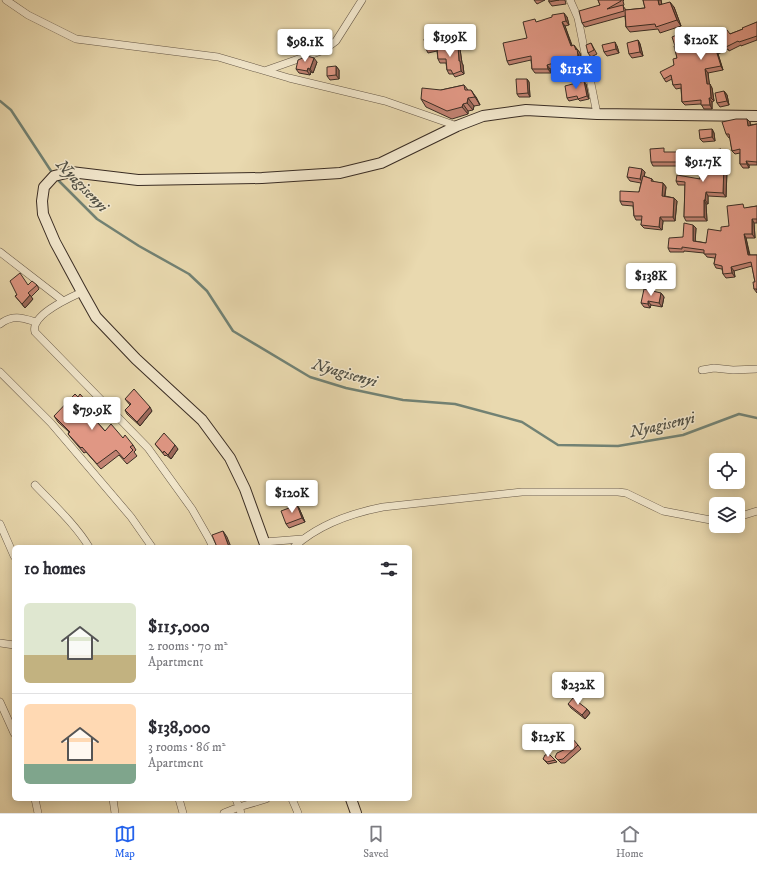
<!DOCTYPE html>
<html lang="en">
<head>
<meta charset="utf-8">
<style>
  body { margin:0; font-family:"IM FELL DW Pica",serif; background:#f7f7f7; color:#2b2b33; height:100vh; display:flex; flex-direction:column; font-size:15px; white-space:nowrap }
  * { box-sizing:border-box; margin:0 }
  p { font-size:13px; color:#7c7c81 }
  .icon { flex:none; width:22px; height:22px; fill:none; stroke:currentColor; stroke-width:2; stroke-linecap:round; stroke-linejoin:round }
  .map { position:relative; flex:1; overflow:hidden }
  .sheet { position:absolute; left:12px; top:545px; width:400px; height:256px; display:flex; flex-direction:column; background:#fff; border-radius:6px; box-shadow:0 2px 10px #0003 }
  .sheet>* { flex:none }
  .buttons { position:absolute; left:709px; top:453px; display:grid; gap:8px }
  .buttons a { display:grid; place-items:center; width:36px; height:36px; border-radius:6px; background:#fff; box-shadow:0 2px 10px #0003; font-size:20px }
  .price { position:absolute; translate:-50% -34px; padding:0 9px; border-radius:4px; background:#fff; color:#222; font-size:13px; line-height:26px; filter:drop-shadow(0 1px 2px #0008) }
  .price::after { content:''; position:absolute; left:50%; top:24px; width:12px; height:9px; margin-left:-6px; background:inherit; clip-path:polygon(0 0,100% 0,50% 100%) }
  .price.current { background:#2563eb; color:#fff }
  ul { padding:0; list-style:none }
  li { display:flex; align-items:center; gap:12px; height:100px; padding:0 12px }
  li+li { border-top:1px solid #e1e1e2 }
  li span { display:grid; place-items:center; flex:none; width:112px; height:80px; border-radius:6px; color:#555 }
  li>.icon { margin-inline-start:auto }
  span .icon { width:48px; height:48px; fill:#fffc; stroke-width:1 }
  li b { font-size:17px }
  h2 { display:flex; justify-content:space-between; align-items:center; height:48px; padding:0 12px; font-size:17px }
  .tab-bar { display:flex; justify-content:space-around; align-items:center; height:56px; border-top:1px solid #e1e1e2; background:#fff; font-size:11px; color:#7c7c81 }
  .tab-bar a { display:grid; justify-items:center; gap:2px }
  .tab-bar .current { color:#2563eb }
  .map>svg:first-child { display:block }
</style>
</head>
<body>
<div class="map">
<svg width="757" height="813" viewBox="0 0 757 813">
  <rect width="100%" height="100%" fill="#e9d9af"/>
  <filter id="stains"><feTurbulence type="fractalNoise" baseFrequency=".005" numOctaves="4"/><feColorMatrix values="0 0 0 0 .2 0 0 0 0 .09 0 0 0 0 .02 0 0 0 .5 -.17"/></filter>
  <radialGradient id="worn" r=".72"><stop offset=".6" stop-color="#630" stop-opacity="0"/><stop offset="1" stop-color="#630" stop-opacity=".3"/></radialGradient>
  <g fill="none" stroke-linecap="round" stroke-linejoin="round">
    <path stroke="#728274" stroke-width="2.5" d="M0,101L11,110L53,174
      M56,178L97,219L139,246L189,274L207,291L233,331L310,377L346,388L403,400L455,404L522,422L558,445L618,446L683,435L739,414L757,418"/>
    <g stroke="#665847" stroke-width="8">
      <path id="street" d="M6,0L28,15L76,39L218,57L289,78L385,101L457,126
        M570,0L578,18L597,114
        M267,70L324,50L336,41L362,0
        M0,252L62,300
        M82,292C69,298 30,315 35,332L148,448L192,509L208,537L213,547
        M0,324C13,314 23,318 36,322
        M702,370L714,368L733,370L757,369
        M0,372L51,423L131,517L152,547
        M35,485C52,503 76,525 89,547
        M738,517L757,511
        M0,524L14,556
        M264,542L302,539
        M294,547C318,525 352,513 383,507L522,492H618L626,493L663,511L716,521
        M0,643L14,645
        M0,702L14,733
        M35,799L38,813
        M113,799L115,813
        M179,799L183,813
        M236,799L241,813
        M292,799L298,813
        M224,813L239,807L266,799"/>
    </g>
    <g stroke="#3a2d24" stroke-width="12">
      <path id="secondary" d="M266,547L245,489L230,458L202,420L136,359L96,317L82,292L55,242L43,214L42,201L44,187L54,176L71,172L138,180L262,178L340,173L381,163L457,126L483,116L526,110L597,114L757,116
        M351,799L356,813"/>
    </g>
    <use href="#street" stroke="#f1e6cb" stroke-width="7"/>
    <use href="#secondary" stroke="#f1e6cb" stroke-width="10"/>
  </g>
  <path fill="#c18272" stroke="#3a2d24" d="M534,0H545L537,4Z
    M549,0H565L566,4L552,6L549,2Z
    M598,0H624L623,1L624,5L623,6L626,10L645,8L643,0H661L662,5L674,7L681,26L660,33L658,29L630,32L626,27L625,16L585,27L582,23L600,5Z
    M567,17L569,25L565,26L572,45L577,49L580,53L581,60L550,69L551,73H535L532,69L531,60L509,65L507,61L527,38L537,22Z
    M757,22V40L741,46V45L729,51L728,49L718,54L723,70L708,73L709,84L712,88L714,101L712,102V109H704L701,104L685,105L682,102L681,88L676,89L673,85L672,79L666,82L664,79L674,65L677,58L675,46L687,34L690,39L699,37L704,39L730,34L743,29Z
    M434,38L436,42L437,48L460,49L462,63L463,65L464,74L455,77L453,74H449L447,70L446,63H440L438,59L437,51L428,53L426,49Z
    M638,40L640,44L643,56L632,58L629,54Z
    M591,43L597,54L591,57L588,53Z
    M617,46L619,53L607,56L604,52Z
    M317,62L313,73L311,72L310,75L299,73L296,69Z
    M336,66L339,70V79L330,80L327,76Z
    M527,79L529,82L530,97H519L517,94Z
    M586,84L589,99L580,101L578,99L569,101L567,98Z
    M464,85L468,90L476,97L480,105L474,106L473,110L468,111V114L452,119L426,107L421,99L441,90Z
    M724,91L727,95L729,105L720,107L717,103Z
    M747,119L750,122V125L757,124V165H749V168H743L740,164V153L735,154L732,151L730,138H729L726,134Z
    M712,129L714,133L715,141L703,142L700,139Z
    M721,149L723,153L725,168L727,170L726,197L708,196V204H706L707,221H686L684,217L685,185H678L676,181L700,179L708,156Z
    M682,156V166H653L651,162Z
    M642,169L645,172L644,176L652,179L654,182L663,183L666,187L665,196L674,198L677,201L675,221H663L662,230L644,228L641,225L642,220H636L634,216L633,206L622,205L620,201L639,192L641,183L630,181L627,177Z
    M757,206V223H754L755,238H746L750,255H757V293L754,289L755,282L752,266L734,271L735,277L726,278L723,274L722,269L716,268L714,264L715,258L707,257L704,253L684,251V252H670L668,248L683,237L693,225L696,228L695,241L706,243L721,231L729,226L746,208Z
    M28,285H37L39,289L31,297L33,299L25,308L15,296Z
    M661,293L664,297L662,307L651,305L650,308L644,307L641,303Z
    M125,399L152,411L140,426L127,414L125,410L130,405Z
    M91,408L90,410L93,414L91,415L105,431L123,438L133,445L136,450L134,452L137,456L127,464L119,455L101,469L86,452L84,453L72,439L68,434L69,432L58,422L54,416Z
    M155,444L178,449L171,459L166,455L165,456Z
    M299,508L305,522L289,528L286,524Z
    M568,704L587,709L590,713L585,719L571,708Z
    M558,738L578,745L581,749L565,763H561L555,757L567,748Z
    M543,759L555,760L557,762L548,764Z"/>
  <path fill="#9d6a5c" stroke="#3a2d24" d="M658,0H661L663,11L659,5Z
    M670,2L674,7L681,26L677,20Z
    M564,13L567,17L569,25L566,21Z
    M562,22L565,26L573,50L571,46Z
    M687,34L689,37L690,43L688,40Z
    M434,38L436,42L438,51L435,47Z
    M638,40L640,44L643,56L640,52Z
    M615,42L617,46L619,53L616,49Z
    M574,45L580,53L581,60L576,50Z
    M458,46L460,49L462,63L463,65L464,74L461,71L459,61Z
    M716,50L718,54L723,70L721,66Z
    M314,58L317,62L313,73L310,69Z
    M547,65L550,69L551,73L548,69Z
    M336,66L339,70V79L336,75Z
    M308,68L311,72L310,75L307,71Z
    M705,69L708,73L710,88L707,84Z
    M527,79L529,82L530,97L528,93Z
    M584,81L586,84L589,99L587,96Z
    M710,84L712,88L714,101L711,98Z
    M471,90L476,97L480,105L475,97Z
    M724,91L727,95L729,105L727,101Z
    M468,98L474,106L473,110L467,103Z
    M709,98L712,102V109L710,105Z
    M463,104L468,111V114L462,107Z
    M747,119L750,122L751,129L748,126Z
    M712,129L714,133L715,141L712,137Z
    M721,149L723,153L725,168L727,170L726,197L723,193V166Z
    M679,152L682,156V166L679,162Z
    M746,161L749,165V168L747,164Z
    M642,169L645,172L643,183L640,179Z
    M663,183L666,187L664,199L662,196Z
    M706,192L708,196V204L705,200Z
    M674,198L677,201L675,221L673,217Z
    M704,200L706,204L707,221L704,217Z
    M660,217L663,221L662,230L659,227Z
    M752,219L754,223L755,238L752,234Z
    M693,225L696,228L695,245L693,241Z
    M744,234L746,238L750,259L748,255Z
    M731,267L734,271L735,277L732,273Z
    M661,293L664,297L662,307L659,303Z
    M30,295L33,299L25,308L22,304Z
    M648,301L651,305L650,308L648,304Z
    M88,403L91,408L90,410L93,414L90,416L87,411L86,405Z
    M150,407L152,411L140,426L137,422Z
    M175,445L178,449L171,459L168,455Z
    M297,505L299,508L305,522L302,518Z
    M223,531L227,537L231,547H229Z
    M587,709L590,713L585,719L582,715Z"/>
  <path fill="#e09784" stroke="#3a2d24" d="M549,0H559L549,2Z
    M598,0H621V1L607,9L623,5L624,11L582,23L579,11L600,5Z
    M643,0H658L659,5L670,2L677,20L656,27L655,24L626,27L625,10L645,8Z
    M564,13L566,21L562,22L571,46L574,45L576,50L577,49L578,56L547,65L548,69H532L531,56L507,61L503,43L527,38L523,22L535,19L536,22L552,17V15Z
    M757,22V36L739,42L738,41L726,47L725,45L716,50L721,66L705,69L707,84H710L711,98H709L710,105H701V100L682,102L681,84L673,85L671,75L664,79L660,72L674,65L673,59L677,58L674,46H675L672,37L679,34H687L688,40L697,34L699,37L702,36L704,39L719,33V31L724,29L727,30L730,34L743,29L742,28Z
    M434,38L435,47L426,49L424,39Z
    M638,40L640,52L629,54L627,43Z
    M615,42L616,49L604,52L602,45Z
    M591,43L594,50L588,53L586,45Z
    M458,46L459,61H460L461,71L453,74L451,70H447L446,59H438L437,48Z
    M307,56L314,58L310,69L308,68L307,71L296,69L298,60Z
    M336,66V75L327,76V67Z
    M516,79H527L528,93L517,94Z
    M584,81L587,96L578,99L577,96L567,98L565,86Z
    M464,85L465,90H471L475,97L468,98L467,103L463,104L462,107L447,111L421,99L422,88L441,90Z
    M724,91L727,101L717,103L715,93Z
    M736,119H747L748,126L757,124V162L746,161L747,164H740V149L732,151L729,134H726L722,122Z
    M712,129V137L700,139L699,130Z
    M664,148V152H679V162H651L650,149Z
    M721,149L723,166H724L723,193L706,192L705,200H704V217H684L685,182L676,181L677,175L700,179L698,157L708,156V151Z
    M629,167L642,169L640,179L627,177Z
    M643,176L652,179L651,181L663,183L662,196L674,198L673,217H660L659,227L641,225L642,216H634L633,202L620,201V191L639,192Z
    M743,204L744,208L757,206V219H752V234H744L748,255H757V290V289H754L753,282H755L751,262L731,267L732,273L723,274L722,266L714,264L716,254H704V250L682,247V249L668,248L669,238L683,237L684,223L693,225V241L706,243L708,229L721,231V227L729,226L727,206Z
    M20,273L28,285L32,281L37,285L28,293L30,295L22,304L15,296L17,295L10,281Z
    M644,289L661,293L659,303L648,301V304L641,303Z
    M134,389L150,407L137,422L125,410L131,404L125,399Z
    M75,394L78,397L80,394L88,403L86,405L89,408L87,411L105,431L111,424L123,438L125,435L133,445L130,447L133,450L124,459L116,450L97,464L82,447L81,448L68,434L70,432L54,416Z
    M164,433L175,445L168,455L164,451L163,453L155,444Z
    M297,505L302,518L286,524L281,511Z
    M223,531L229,547H217L212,535Z
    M573,698L587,709L582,715L568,704Z
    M566,731L578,745L563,759L558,760L555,757L557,753L568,748L558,738Z
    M549,754L555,760L547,762L543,759L545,755Z"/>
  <g text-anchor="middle" stroke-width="3" stroke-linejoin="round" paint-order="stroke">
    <g font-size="16" font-style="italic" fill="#515045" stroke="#f1e6cb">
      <text transform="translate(83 185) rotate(46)" y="6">Nyagisenyi</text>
      <text transform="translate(345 372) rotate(16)" y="6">Nyagisenyi</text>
      <text transform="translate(662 424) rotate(-13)" y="6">Nyagisenyi</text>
    </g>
  </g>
  <rect width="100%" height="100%" filter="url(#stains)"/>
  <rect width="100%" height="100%" fill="url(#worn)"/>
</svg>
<div class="buttons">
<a><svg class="icon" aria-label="locate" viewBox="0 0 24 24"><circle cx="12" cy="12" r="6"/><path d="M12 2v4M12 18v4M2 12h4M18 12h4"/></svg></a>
<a><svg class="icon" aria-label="layers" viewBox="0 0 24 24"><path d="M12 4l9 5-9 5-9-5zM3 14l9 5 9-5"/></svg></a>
</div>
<b class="price" style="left:450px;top:58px">$199K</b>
<b class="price" style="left:701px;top:61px">$120K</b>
<b class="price" style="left:305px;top:63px">$98.1K</b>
<b class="price current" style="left:576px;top:90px">$115K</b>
<b class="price" style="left:703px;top:183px">$91.7K</b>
<b class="price" style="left:651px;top:297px">$138K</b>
<b class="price" style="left:92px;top:431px">$79.9K</b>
<b class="price" style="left:292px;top:514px">$120K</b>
<b class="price" style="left:578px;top:706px">$232K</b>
<b class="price" style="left:548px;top:758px">$125K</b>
<section class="sheet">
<h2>10 homes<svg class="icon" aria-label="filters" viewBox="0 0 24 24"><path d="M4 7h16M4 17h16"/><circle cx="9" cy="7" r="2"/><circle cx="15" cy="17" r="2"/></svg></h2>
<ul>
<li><span style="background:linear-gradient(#dfe7d0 65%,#c2b280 0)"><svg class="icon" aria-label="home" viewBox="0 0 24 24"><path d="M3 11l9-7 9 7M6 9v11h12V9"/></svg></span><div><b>$115,000</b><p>2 rooms · 70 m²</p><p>Apartment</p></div></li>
<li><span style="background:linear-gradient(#ffd9b3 75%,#7fa58c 0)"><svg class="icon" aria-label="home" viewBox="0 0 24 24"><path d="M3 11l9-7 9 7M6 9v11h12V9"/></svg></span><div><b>$138,000</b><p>3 rooms · 86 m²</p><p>Apartment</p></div></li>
</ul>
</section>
</div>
<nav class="tab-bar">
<a class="current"><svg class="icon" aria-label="map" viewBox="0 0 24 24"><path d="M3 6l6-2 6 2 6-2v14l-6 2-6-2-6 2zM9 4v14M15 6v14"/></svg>Map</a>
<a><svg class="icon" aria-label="saved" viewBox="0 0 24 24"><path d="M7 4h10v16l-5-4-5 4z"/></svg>Saved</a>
<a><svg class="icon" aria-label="home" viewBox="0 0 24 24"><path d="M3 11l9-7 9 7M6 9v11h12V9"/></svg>Home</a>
</nav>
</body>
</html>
